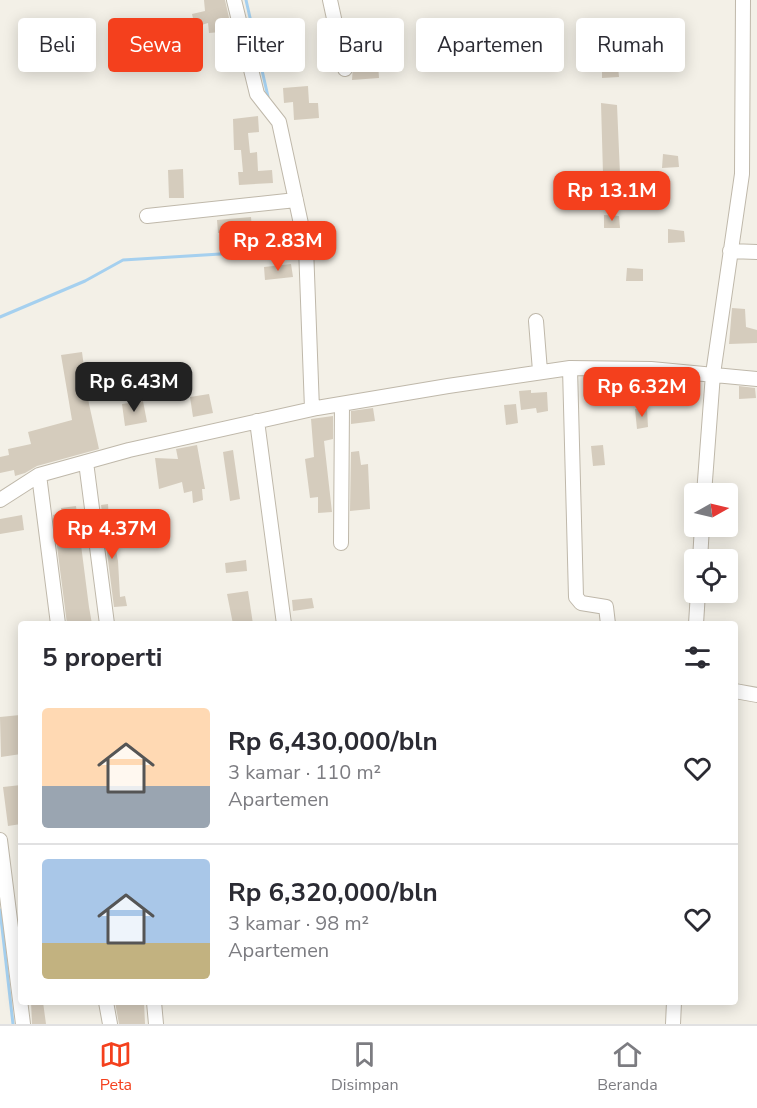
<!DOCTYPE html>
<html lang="id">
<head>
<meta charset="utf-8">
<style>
  body { margin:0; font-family:"Nunito Sans",sans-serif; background:#f7f7f7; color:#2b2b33; height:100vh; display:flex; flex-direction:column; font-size:22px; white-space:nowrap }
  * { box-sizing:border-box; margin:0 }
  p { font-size:20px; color:#7c7c81 }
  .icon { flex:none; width:33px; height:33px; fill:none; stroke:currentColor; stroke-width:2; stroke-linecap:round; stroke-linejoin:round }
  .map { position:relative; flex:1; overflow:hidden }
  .side { position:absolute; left:18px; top:621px; width:720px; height:384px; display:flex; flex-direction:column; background:#fff; border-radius:6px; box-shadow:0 3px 15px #0003 }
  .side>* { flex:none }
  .top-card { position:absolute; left:18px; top:18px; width:722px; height:54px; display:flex; gap:12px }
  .needle { width:39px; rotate:82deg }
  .controls { position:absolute; left:684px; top:483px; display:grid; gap:12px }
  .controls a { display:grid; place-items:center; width:54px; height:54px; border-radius:6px; background:#fff; box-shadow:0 3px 15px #0003; font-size:30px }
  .price { position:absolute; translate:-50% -51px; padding:0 14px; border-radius:12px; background:#f4401d; color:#fff; font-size:20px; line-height:39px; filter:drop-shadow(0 2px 3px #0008) }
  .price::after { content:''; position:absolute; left:50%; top:36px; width:18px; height:14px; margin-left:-9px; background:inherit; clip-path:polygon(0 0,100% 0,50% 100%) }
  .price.on { background:#222; color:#fff }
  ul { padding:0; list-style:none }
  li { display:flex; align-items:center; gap:18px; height:150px; padding:0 24px }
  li+li { border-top:2px solid #e1e1e2 }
  li span { display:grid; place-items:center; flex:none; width:168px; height:120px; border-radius:6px; color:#555 }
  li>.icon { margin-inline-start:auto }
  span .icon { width:72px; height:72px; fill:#fffc; stroke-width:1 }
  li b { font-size:26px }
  h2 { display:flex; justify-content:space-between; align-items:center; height:72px; padding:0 24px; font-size:26px }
  .chip { padding:0 21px; border-radius:6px; background:#fff; box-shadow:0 3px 15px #0003; font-size:21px; line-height:54px }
  .chip.on { background:#f4401d; color:#fff }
  .menu { display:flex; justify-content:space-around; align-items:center; height:84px; border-top:2px solid #e1e1e2; background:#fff; font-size:16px; color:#7c7c81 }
  .menu a { display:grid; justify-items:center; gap:3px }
  .menu .on { color:#f4401d }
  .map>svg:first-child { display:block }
</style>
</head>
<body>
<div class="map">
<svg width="757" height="1024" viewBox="0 0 757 1024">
  <rect width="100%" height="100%" fill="#f3f0e7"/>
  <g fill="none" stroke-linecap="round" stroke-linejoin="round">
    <path stroke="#a5d0ef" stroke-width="3" d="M246,0L269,101
      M0,317L85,281L123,260L302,249
      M0,910L13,1024"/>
  </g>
  <path fill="#d5ccbd" d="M204,0H225L232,31L209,33L208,23L195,27L192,14L205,11Z
    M378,63L379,78L352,80L353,65Z
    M602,64L618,66L619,77L602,78Z
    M308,86L309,103H318L319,118L294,120L293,102L284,103L283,88Z
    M601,103L617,105L620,174H603Z
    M258,116L259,132L248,133L250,153L257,152L258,171L272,170L273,183L239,185L238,172H243L241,150H234L233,119Z
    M663,154L678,156L679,167L662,168Z
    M183,169L184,198H169L168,170Z
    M604,215L619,216L620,228H604Z
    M251,217L252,229L218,233L217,220Z
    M668,229L684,231L685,242L668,243Z
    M291,264L293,277L265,280L264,267Z
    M627,268L643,269V281H626Z
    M732,308L745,309L746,327L757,330V343L729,344Z
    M82,352L89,404L99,449L37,466L25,473L15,476L14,470L0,473V457L9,455L8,449L31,444L28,432L72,420L61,355Z
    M170,376L174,397L164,398L160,378Z
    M739,386L755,388L756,398L739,399Z
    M531,390V393L547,392L548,411L537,413L536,408L521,410L519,391Z
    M209,394L213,413L193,417L190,397Z
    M143,401L147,422L125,426L122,404Z
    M516,404L518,423L506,425L504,405Z
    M373,408L375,421L351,424V411Z
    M647,408L648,427L637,429L635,409Z
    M333,416V439L324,441L332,512L318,513V497L310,498L305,459L314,457L311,419Z
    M197,445L205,489H202L203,500L193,503L192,491L184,493L182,482L159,489L155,458L178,459L176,449Z
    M603,445L605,465L593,466L591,446Z
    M233,450L240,499L230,501L223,452Z
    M359,451L361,465L368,464L370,509L350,511L351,452Z
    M108,504L110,535H113L118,561L120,597L125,596L127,606L114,607L101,505Z
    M76,506L89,607L92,624H67L53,515L62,514L61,508Z
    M22,515L24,530L0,534V519Z
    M246,560L247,571L226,573L225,563Z
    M248,591L253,624H233L227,594Z
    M312,598L314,608L293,611L292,600Z
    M20,715L21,754L1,757L0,717Z
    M21,785V824L8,826L3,787Z
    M31,1002H43L46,1024H32Z
    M115,1002H144L145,1024H119Z"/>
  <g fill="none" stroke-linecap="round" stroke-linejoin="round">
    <g stroke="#bfb8aa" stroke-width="16">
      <path id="minor" d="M234,0L257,94L279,122L306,247L312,409
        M330,0L345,69
        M147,216L296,200
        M730,251L757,252
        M536,321L540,371
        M570,368L576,597L581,603L606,607L608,624
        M257,421L284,624
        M86,462L107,624
        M39,475L58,624
        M704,494L713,374L742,174L743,0
        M0,500L39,475L129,450L317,408L448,386L570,368L651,369L757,379
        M341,543L342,404
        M700,560L702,526
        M696,624L698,592
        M735,691L757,695
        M0,840L23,1024
        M106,1002L110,1024
        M154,1002L156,1024
        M673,1024L674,1002"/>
    </g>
    <use href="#minor" stroke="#fff" stroke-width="14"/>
  </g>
</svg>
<div class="controls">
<a><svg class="needle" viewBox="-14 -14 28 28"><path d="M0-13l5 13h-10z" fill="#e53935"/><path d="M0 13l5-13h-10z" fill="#7c7c81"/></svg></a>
<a><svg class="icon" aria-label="locate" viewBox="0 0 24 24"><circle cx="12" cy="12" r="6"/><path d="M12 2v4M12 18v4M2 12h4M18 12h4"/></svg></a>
</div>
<b class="price" style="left:612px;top:222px">Rp 13.1M</b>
<b class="price" style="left:278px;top:272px">Rp 2.83M</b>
<b class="price on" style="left:134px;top:413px">Rp 6.43M</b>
<b class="price" style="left:642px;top:418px">Rp 6.32M</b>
<b class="price" style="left:112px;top:560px">Rp 4.37M</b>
<div class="top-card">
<a class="chip">Beli</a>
<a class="chip on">Sewa</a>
<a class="chip">Filter</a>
<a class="chip">Baru</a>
<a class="chip">Apartemen</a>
<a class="chip">Rumah</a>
</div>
<section class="side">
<h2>5 properti<svg class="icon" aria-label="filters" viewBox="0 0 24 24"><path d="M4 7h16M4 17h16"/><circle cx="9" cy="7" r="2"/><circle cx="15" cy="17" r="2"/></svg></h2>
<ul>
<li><span style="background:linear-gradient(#ffd9b3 65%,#9aa5b1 0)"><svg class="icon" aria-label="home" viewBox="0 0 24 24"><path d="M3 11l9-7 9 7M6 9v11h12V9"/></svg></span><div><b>Rp 6,430,000/bln</b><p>3 kamar · 110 m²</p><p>Apartemen</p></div><svg class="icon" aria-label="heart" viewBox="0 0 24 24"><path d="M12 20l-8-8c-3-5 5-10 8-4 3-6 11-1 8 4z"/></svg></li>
<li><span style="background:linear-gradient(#a9c7e8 70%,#c2b280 0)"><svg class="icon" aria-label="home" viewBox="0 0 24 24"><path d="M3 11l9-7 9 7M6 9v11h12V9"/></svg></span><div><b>Rp 6,320,000/bln</b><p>3 kamar · 98 m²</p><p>Apartemen</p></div><svg class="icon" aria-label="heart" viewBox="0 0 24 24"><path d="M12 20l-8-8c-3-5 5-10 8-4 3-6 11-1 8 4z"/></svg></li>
</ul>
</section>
</div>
<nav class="menu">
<a class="on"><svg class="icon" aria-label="map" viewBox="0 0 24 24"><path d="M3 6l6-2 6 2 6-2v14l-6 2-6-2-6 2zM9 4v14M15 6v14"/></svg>Peta</a>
<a><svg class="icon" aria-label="saved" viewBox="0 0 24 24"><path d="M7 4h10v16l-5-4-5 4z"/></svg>Disimpan</a>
<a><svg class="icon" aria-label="home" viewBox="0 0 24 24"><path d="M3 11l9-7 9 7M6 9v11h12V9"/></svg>Beranda</a>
</nav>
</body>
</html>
